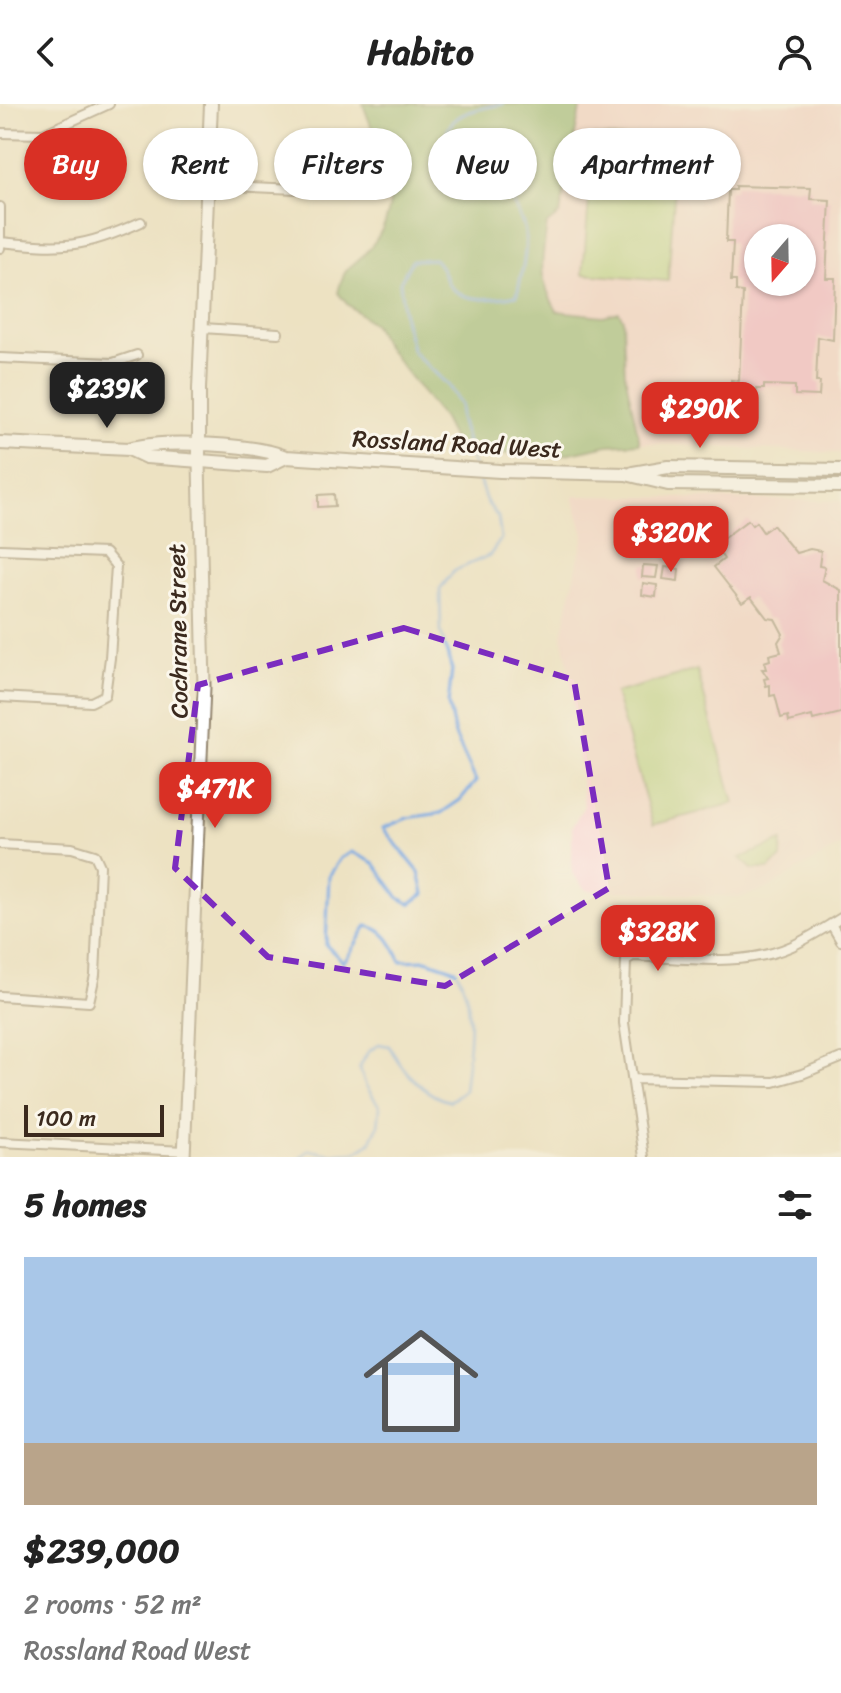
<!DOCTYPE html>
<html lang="en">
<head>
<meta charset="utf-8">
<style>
  body { margin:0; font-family:Sriracha,sans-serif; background:#f6f6f6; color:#222; height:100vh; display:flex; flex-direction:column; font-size:30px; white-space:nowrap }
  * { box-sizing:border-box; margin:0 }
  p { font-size:26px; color:#767676 }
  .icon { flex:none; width:44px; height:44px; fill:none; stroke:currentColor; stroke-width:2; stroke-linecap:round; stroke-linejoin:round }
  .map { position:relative; height:1053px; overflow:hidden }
  .panel { display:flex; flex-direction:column; background:#fff; flex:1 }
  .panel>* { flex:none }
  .banner { position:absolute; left:24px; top:24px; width:794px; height:72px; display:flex; gap:16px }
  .needle { width:52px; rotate:200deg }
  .tools { position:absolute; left:744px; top:120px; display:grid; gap:16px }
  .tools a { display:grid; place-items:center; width:72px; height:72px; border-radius:50%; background:#fff; box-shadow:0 2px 6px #0004; font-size:40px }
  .scale { position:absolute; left:24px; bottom:20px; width:140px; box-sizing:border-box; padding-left:8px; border:4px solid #3b2a1e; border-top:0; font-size:22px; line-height:28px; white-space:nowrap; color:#3b2a1e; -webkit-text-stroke:6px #fbf7ec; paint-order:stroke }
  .price { position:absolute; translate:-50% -68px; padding:0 18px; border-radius:16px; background:#d93025; color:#fff; font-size:26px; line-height:52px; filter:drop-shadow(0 2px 4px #0008) }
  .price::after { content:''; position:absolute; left:50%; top:48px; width:24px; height:18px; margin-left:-12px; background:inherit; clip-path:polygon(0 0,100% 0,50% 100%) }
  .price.on { background:#222; color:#fff }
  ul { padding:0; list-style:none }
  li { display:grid; align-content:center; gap:16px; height:424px; padding:0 24px }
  li span { display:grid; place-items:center; height:248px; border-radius:0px; color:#555 }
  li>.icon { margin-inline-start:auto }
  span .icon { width:144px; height:144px; fill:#fffc; stroke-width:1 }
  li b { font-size:34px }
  h2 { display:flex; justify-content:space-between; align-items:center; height:96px; padding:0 24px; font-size:34px }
  .pill { padding:0 28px; border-radius:36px; background:#fff; box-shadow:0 2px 6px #0004; font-size:28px; line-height:72px }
  .pill.on { background:#d93025; color:#fff }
  header { display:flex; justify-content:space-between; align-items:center; height:104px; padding:0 24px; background:#fff; font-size:36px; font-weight:700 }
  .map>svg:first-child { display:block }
</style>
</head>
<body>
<header><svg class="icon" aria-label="back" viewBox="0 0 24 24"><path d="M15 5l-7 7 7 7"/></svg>Habito<svg class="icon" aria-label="person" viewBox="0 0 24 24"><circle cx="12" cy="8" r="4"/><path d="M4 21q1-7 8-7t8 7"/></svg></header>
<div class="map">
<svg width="841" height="1053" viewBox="0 0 841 1053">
  <rect width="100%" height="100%" fill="#fbf7ec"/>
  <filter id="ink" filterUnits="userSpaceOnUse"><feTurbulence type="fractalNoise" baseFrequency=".0125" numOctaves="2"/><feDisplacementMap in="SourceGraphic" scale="16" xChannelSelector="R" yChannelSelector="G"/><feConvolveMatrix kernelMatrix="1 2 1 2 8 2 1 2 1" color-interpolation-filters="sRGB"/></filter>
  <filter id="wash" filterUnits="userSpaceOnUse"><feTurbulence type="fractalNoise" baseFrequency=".006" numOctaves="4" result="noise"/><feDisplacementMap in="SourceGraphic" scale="32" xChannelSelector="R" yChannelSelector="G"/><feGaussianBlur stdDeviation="1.8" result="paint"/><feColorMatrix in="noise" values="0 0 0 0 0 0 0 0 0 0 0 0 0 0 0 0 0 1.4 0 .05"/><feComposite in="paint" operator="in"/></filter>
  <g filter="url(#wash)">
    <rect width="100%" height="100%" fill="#ede2c2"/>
    <path fill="#f7d0cb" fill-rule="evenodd" d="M581,0H841V349L640,339L625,270L623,214L619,209L603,212L557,207L545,184L541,170L547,119L560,110ZM758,134H802V178H758Z
      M573,392L841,397V741L767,785L740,793L586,786L572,769V723L584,702L571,575L562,531L584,431Z"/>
    <path fill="#afcf77" stroke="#757c4a" stroke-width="2" d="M594,32L678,38L668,177L583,170Z
      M697,566L734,699L653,721L615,589Z
      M782,737L781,754L769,765H752L740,754Z"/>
    <path fill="#8bb268" stroke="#636e43" stroke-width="2" d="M363,0H581L560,110L547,120C542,160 536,169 557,207L603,212L619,208L623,215L625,270L640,339L608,341L552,353L459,347L443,315L385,241L374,221L347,200L338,189C345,158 351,166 369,145C411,94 381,53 363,0Z"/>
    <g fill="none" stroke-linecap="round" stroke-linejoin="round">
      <path stroke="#78a9e3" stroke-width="3" d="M474,363L460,314L461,301L448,281L413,248L404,214L400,178L412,156L434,155C445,165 443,172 450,182C466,200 496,195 517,191C521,172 531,136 522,118C518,108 509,89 500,82C490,75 477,73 467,65C457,58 449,48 447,36C444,8 483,4 503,0
        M301,1053L309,1046L330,1050L356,1048L370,1039L378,1022L380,1003L366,982L359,964L368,948L379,940L389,942C400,963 425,993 450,997L464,987C468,944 478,904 456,866L426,856L401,857C393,841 386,825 367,822C360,831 349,854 343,858L326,841L329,772L341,754L352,748L374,759L399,794L410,800L424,790L419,768L383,724L407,714L441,709L460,696L476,677L455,631L448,600L452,566L441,528L440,485L454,467L490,451L501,435L498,413L486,397L477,370"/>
    </g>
    <g id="blocks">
      <path fill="#f6aac6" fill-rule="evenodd" d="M735,82L811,84L810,95L830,96L826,174H835L833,236L818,233L816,278H820L819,292L795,291V282L764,281V285H757L756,292L738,291V287H731V276L739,277L743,188L736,187V177H731L733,138H726L728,86H735ZM758,134H802V178H758Z
        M334,390L335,402L318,403V391Z
        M748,416L752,421L756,418L763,428L773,421L796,449L810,445L821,447L819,462L825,463L822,476L841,486V609L813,616L812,612L789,618L788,612L781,614L775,591L770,592V581L766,582L764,575L768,574L762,565H766L764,558L770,556L769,551L781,548L778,538L783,530L775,515L767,514L751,493L742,499L714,463L724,455L717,445L723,441L720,437Z
        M643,461L658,462L656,474L642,473Z
        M665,463L679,465L678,477L663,475Z
        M643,479L657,481L656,493L642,491Z"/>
    </g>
  </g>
  <g filter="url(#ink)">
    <use href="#blocks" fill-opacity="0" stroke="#948670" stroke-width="2"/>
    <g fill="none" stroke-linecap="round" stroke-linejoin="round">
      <g stroke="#948670" stroke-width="12">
        <path id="minor" d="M0,29L43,30L109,0
          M208,81L319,86
          M0,103V144
          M1,138C62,145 84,144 141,118
          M203,224L278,229
          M0,254L113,259L137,251
          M0,445L105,449L116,462L110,554L105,591L91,598L0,593
          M0,740L72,744L95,751L100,762L95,871L89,898L0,892
          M831,820L841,837
          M633,975L774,978L802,970L841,954
          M0,1038L185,1047
          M644,1053L624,919L626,856L633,852C685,854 743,864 792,842C809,834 825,824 841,814"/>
      </g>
      <g stroke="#948670" stroke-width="15">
        <path id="tertiary" d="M184,1053L204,583L199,357"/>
      </g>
      <g stroke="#948670" stroke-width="16">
        <path id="secondary" d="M0,339L129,345C164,335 253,340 286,353L500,367L626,370L668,380L841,382
          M129,345L146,353L267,362L286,353
          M199,357V285L211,0
          M633,369L668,363L841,366"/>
      </g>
      <use href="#minor" stroke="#fff" stroke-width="8"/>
      <use href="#tertiary" stroke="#fff" stroke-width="11"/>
      <use href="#secondary" stroke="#fff" stroke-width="12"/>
    </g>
  </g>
  <path d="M0 0H841V1053H0ZM404,524L574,576L609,784L445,882L268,853L175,764L198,581Z" fill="#ede2c2" fill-opacity=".55" fill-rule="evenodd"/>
  <path fill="none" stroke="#7b2cbf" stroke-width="6" stroke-dasharray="16 10" stroke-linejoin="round" d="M404,524L574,576L609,784L445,882L268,853L175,764L198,581Z"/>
  <g text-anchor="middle" stroke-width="6" stroke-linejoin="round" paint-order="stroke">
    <g font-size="24" fill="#3b2a1e" stroke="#fbf7ec">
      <text transform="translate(457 340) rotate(3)" y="8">Rossland Road West</text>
      <text transform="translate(178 527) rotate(-91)" y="8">Cochrane Street</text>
    </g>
  </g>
</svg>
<div class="tools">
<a><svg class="needle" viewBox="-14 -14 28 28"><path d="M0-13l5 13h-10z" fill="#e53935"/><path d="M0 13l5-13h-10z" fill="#767676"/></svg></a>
</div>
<div class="scale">100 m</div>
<b class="price on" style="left:107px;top:326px">$239K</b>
<b class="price" style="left:700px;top:346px">$290K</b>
<b class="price" style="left:671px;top:470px">$320K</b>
<b class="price" style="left:215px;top:726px">$471K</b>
<b class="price" style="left:658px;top:869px">$328K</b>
<div class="banner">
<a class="pill on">Buy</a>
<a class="pill">Rent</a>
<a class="pill">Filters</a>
<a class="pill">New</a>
<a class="pill">Apartment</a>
</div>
</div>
<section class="panel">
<h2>5 homes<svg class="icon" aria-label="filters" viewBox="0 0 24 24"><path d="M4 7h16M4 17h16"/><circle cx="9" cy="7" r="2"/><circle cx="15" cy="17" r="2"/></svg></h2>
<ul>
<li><span style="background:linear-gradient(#a9c7e8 75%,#b9a48a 0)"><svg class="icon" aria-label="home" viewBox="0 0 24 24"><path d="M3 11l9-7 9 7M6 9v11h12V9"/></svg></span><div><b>$239,000</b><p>2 rooms · 52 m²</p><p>Rossland Road West</p></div></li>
</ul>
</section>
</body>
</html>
